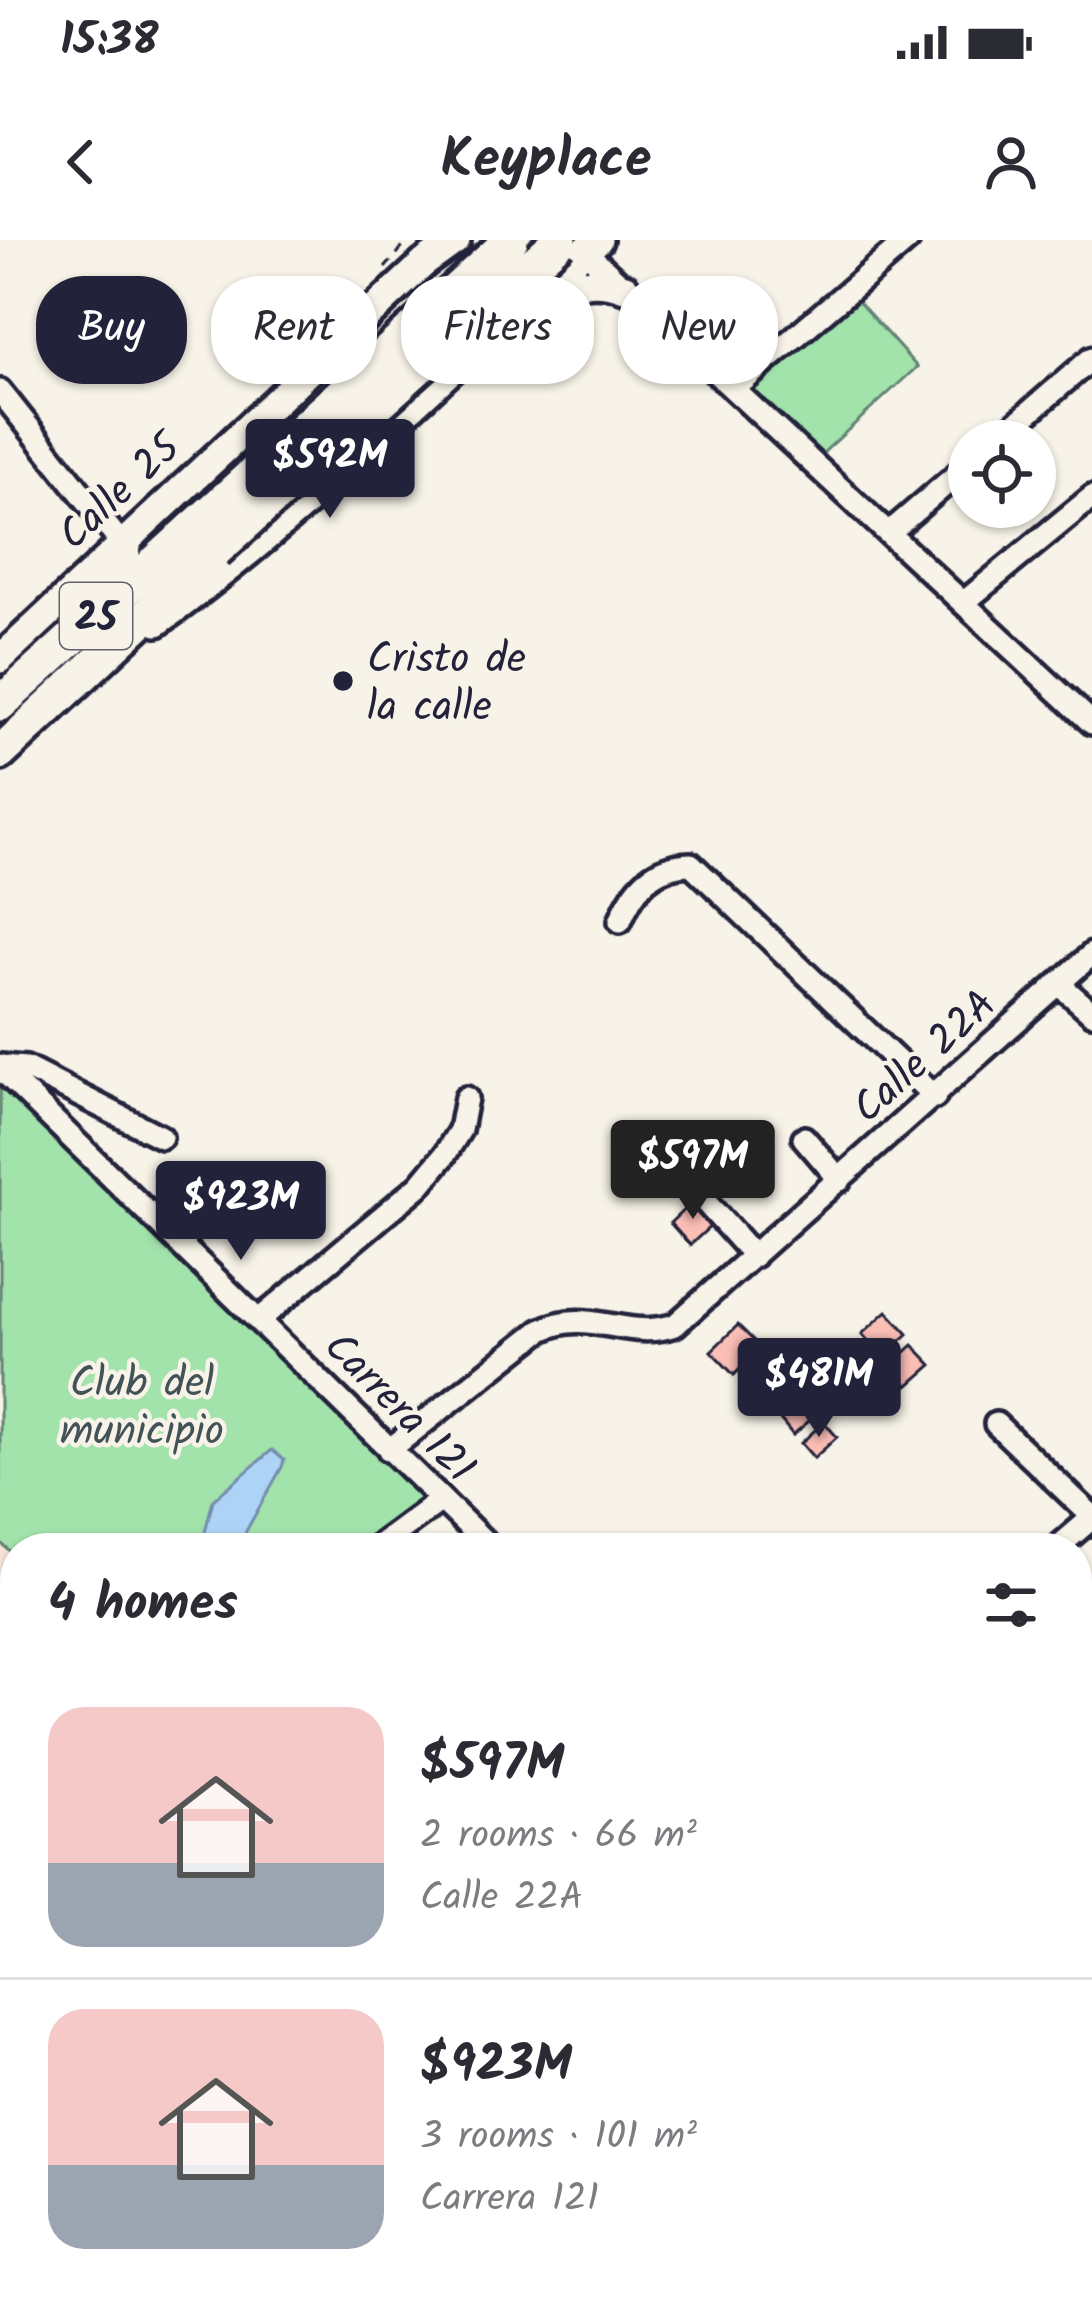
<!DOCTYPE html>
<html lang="en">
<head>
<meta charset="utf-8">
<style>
  body { margin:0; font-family:Kalam,sans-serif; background:#f7f7f7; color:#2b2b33; height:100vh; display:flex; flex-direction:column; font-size:45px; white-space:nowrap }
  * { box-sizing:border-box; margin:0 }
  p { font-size:39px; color:#7c7c81 }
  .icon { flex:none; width:66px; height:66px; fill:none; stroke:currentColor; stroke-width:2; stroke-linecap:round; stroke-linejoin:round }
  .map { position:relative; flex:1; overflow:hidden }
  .side { position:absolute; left:0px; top:1293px; width:1092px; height:768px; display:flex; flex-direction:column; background:#fff; border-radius:48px 48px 0 0; box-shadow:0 3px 9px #0004 }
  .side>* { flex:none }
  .top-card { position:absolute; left:36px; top:36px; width:1020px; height:108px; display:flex; gap:24px }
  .buttons { position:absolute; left:948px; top:180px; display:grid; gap:24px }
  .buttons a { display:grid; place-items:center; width:108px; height:108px; border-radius:50%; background:#fff; box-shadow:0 3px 9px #0004; font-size:60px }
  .price { position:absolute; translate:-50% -102px; padding:0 27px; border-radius:12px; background:#22223b; color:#fff; font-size:39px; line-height:78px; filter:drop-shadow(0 3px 6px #0008) }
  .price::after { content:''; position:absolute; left:50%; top:72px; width:36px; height:27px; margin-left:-18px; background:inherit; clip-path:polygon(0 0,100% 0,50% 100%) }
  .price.current { background:#222; color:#fff }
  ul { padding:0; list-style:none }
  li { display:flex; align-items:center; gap:36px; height:300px; padding:0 48px }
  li+li { border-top:3px solid #e1e1e2 }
  li span { display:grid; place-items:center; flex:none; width:336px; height:240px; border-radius:36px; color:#555 }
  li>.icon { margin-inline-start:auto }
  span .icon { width:144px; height:144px; fill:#fffc; stroke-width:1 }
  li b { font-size:51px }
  h2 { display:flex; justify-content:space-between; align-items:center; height:144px; padding:0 48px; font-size:51px }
  .tag { padding:0 42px; border-radius:48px; background:#fff; box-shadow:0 3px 9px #0004; font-size:42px; line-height:108px }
  .tag.current { background:#22223b; color:#fff }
  .status { display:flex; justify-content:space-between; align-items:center; height:84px; padding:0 60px; background:#fff; direction:ltr }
  .status svg { height:33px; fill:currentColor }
  header { display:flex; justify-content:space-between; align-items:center; height:156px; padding:0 48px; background:#fff; font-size:54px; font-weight:700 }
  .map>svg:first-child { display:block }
</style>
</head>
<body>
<div class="status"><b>15:38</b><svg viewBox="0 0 49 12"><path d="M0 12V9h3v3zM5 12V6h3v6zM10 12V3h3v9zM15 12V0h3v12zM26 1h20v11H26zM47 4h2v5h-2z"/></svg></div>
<header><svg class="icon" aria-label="back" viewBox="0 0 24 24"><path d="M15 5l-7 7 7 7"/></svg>Keyplace<svg class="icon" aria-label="person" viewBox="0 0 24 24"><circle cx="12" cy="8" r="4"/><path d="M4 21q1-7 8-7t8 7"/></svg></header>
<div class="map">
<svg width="1092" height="2061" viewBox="0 0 1092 2061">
  <rect width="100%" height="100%" fill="#f7f3e8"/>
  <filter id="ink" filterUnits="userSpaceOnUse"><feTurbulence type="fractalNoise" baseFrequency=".00833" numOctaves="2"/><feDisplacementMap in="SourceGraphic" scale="24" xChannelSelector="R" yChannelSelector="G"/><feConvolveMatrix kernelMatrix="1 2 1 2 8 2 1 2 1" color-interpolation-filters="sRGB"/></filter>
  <g filter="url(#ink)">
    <path fill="#f8e3d9" d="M0,1302L15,1317V1394L0,1407L15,1425V1488L0,1500Z
      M1092,1565V1823L1077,1835V1579Z"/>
    <path fill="#a2e3ac" stroke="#628274" stroke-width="3" d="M848,50L917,127L812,223L734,149Z
      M0,828L441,1260L376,1308H15V1316L0,1302Z"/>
    <path fill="#add4f7" stroke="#758dac" stroke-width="3" d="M272,1210L284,1220L282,1227L246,1291L241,1308H201L213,1260Z"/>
    <path fill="#fbbfb6" stroke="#22223b" stroke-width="3" d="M695,959L716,981L690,1005L670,983Z
      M887,1071L908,1094L883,1117L862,1094Z
      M738,1085L761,1108L734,1135L711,1111Z
      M913,1105L932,1125L908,1146L890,1126Z
      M772,1112L792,1135L762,1162L741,1140Z
      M800,1153L817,1174L793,1195L775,1173Z
      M824,1182L837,1197L814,1218L801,1203Z
      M581,2046H613L629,2061H567Z
      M651,2046H727L710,2061H667Z"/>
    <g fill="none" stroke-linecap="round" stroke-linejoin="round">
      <g stroke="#22223b" stroke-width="30">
        <path id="minor" d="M585,11L1092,483
          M734,149L908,0
          M0,151L124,307
          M996,201L1092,118
          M889,293L969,224
          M963,363L1092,257
          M620,681C634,647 653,625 691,624L935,857
          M1059,744L1092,773
          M0,826L26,828L161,897
          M0,828L491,1308
          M804,898L840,940
          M682,936L754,1016
          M259,1080L420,945L444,916L460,890L466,858
          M996,1184L1092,1276
          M389,1210L540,1091C589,1065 625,1102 675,1085L1092,714
          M376,1308L441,1260
          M1057,1308L1092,1278
          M1077,1408L1092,1397
          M0,1598L15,1586
          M0,1814L11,1826
          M1077,1905L1092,1917
          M532,2046L529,2051L532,2061
          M621,2046L637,2061
          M649,2046L662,2061
          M930,2046L942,2061
          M131,2061L149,2046
          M731,2061L751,2046
          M882,2061L887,2046"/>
      </g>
      <g stroke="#22223b" stroke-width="36">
        <path id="major" d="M543,58C572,44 593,36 625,48
          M157,382C315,269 448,124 598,0
          M0,419L424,23L456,0
          M1077,1835L1092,1823
          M1077,1880L1092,1868
          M796,2061L814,2046
          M855,2061L873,2046"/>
      </g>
      <g stroke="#22223b" stroke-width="42">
        <path id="highway" d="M108,363L124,307
          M0,464L193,288
          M0,513L215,311"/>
      </g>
      <path stroke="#22223b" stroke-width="3" stroke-dasharray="9 9" stroke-linecap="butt" d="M385,28L409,0"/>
      <use href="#minor" stroke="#f7f3e8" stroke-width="21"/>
      <use href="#major" stroke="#f7f3e8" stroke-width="27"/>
      <use href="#highway" stroke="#f7f3e8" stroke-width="33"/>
      <g stroke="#22223b" stroke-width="42" stroke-linecap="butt">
        <path id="highway-bridge" d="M193,288L511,0
          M215,311L560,0"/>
      </g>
      <use href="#highway-bridge" stroke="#f7f3e8" stroke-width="33"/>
    </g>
  </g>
  <circle fill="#22223b" stroke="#f7f3e8" stroke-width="4.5" cx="343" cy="441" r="12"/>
  <g text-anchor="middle" stroke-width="9" stroke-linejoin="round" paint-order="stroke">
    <rect fill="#f7f3e8" stroke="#62616f" stroke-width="3" x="60" y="343" width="72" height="66" rx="9"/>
    <g font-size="39" font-weight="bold" fill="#22223b">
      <text x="96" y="390">25</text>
    </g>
    <g font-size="42" fill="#22223b" stroke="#f7f3e8">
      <text transform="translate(118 250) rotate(-43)" y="15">Calle 25</text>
      <text transform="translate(923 815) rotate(-42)" y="15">Calle 22A</text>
      <text transform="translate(401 1166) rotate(45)" y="15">Carrera 121</text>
    </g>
    <g font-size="42" fill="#22223b" stroke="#f7f3e8" text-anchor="start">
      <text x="367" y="432">Cristo de<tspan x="367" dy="48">la calle</tspan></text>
    </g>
    <g font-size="42" fill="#425257" stroke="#f7f3e8">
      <text x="142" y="1156">Club del<tspan x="142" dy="48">municipio</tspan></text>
    </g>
  </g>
</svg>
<div class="buttons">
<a><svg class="icon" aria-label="locate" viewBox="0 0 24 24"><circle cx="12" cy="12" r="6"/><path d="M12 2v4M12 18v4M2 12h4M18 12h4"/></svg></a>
</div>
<b class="price" style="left:330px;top:281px">$592M</b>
<b class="price current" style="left:693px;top:982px">$597M</b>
<b class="price" style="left:241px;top:1023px">$923M</b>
<b class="price" style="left:819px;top:1200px">$481M</b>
<div class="top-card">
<a class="tag current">Buy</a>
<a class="tag">Rent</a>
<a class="tag">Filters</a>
<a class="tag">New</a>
</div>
<section class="side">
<h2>4 homes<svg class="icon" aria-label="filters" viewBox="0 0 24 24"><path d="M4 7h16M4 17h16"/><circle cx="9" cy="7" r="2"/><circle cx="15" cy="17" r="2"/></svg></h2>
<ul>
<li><span style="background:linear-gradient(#f6c9c9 65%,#9aa5b1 0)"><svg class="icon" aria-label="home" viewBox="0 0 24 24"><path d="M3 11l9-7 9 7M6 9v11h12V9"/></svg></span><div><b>$597M</b><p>2 rooms · 66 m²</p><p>Calle 22A</p></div></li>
<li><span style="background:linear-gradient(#f6c9c9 65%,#9aa5b1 0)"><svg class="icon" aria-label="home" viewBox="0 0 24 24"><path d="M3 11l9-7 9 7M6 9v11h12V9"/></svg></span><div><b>$923M</b><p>3 rooms · 101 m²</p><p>Carrera 121</p></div></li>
</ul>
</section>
</div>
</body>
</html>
